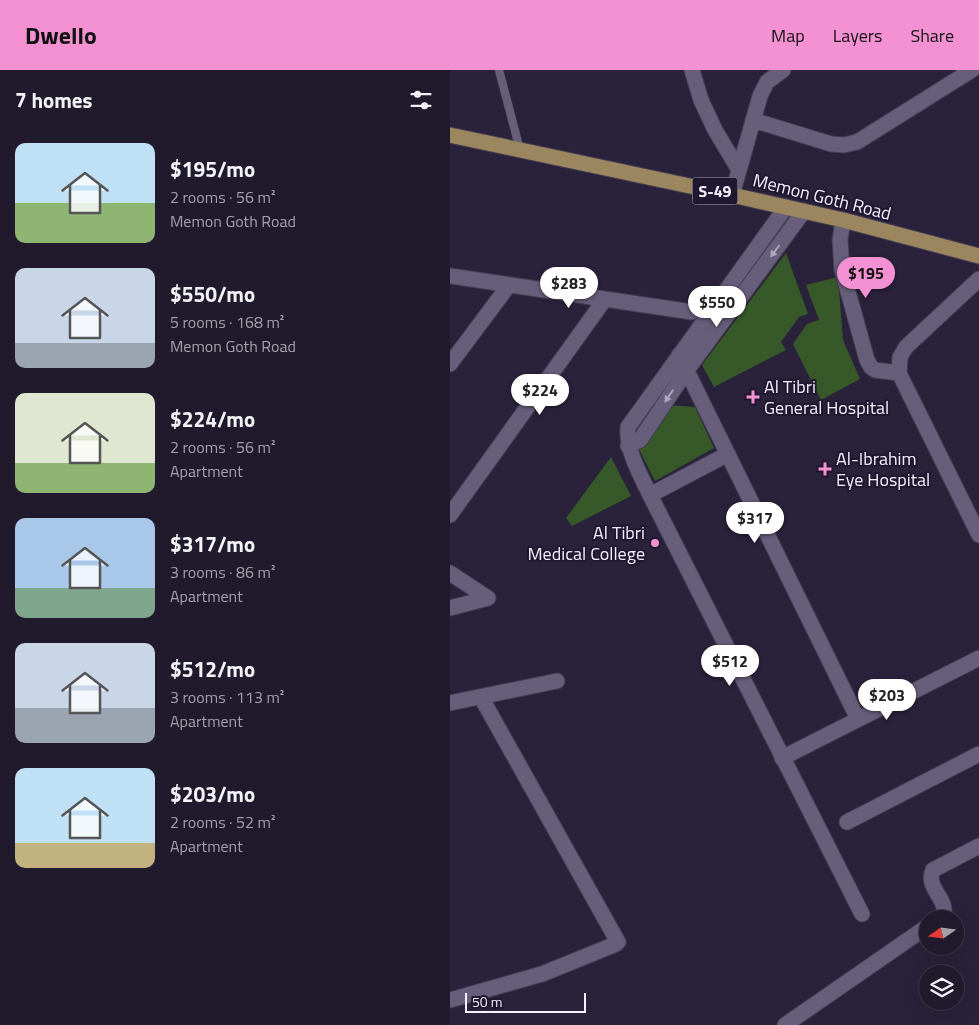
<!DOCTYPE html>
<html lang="en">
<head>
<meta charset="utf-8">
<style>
  body { margin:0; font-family:"Titillium Web",sans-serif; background:#2d2738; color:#f1f3f6; height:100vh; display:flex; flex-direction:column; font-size:19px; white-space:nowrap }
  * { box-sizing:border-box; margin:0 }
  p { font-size:16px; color:#a2a1a9 }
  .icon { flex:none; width:28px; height:28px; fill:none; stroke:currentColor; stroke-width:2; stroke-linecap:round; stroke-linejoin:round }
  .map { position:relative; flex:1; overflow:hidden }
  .side { display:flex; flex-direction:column; background:#201a2c; width:450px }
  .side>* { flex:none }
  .needle { width:32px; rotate:256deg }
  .buttons { position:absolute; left:469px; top:840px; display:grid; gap:10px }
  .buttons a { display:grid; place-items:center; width:45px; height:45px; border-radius:50%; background:#201a2c; box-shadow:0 5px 20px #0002,0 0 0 1px #3d3848; font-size:25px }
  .scale { position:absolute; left:15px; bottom:12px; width:121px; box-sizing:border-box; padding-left:5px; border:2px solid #f4f0fe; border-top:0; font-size:14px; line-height:18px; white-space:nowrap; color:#f4f0fe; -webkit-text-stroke:4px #201831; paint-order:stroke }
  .price { position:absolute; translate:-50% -42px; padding:0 11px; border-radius:18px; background:#fff; color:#222; font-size:16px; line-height:32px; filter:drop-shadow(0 1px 2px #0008) }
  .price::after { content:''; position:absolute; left:50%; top:30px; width:15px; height:11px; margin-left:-8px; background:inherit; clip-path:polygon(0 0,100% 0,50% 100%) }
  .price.selected { background:#f491d3; color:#111 }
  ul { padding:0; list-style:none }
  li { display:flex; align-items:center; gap:15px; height:125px; padding:0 15px }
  li span { display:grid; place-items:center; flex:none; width:140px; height:100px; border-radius:10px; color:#555 }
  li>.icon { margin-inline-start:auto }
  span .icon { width:60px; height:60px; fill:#fffc; stroke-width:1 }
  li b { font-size:21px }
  h2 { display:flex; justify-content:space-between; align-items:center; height:60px; padding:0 15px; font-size:21px }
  header { display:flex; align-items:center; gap:30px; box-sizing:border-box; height:70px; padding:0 25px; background:#f491d3; color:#111 }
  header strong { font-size:24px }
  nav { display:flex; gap:28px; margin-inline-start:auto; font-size:18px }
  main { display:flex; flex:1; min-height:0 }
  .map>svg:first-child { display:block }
</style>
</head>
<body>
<header>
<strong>Dwello</strong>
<nav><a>Map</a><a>Layers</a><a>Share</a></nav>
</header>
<main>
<section class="side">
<h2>7 homes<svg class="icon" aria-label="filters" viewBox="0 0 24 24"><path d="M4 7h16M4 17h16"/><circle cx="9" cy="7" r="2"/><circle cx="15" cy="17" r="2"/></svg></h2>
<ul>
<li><span style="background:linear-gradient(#bfe0f5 60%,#8fb573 0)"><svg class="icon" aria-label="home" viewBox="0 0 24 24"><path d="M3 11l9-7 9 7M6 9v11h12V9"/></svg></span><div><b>$195/mo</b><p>2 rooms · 56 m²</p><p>Memon Goth Road</p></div></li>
<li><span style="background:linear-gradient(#c9d6e8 75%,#9aa5b1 0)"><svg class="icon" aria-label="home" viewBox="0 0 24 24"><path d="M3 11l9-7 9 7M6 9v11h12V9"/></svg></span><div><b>$550/mo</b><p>5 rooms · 168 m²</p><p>Memon Goth Road</p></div></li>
<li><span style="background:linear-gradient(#dfe7d0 70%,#8fb573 0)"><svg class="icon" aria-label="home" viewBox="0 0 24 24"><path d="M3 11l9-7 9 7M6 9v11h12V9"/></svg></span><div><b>$224/mo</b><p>2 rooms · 56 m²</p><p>Apartment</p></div></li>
<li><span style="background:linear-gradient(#a9c7e8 70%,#7fa58c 0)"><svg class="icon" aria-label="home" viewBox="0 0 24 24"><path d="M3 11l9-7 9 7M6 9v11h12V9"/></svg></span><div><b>$317/mo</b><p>3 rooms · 86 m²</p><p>Apartment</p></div></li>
<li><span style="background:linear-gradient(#c9d6e8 65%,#9aa5b1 0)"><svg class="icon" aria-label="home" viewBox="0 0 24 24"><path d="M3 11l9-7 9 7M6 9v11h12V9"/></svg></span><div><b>$512/mo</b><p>3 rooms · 113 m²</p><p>Apartment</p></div></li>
<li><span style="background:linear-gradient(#bfe0f5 75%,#c2b280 0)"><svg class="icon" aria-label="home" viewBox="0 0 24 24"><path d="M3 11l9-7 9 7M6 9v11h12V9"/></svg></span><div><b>$203/mo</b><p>2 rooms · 52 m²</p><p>Apartment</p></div></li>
</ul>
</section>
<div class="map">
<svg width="529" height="955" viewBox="0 0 529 955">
  <rect width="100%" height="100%" fill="#2a223b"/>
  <path fill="#375829" d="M336,183L358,244L349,247L331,272L336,280L264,317L252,295Z
    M388,207L393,270L410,309L371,330L343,274L357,254L369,250L356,215Z
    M216,335L245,337L264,378L205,411L189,379Z
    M161,387L181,426L122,456L116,448Z"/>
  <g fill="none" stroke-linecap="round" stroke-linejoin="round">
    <g stroke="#443d52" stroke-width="9">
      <path id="lane" d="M49,0L70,80"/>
    </g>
    <g stroke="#443d52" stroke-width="17">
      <path id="street" d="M242,0L251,30L265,60L289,100
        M303,50L381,74L394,75L407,72L522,0
        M282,125L310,26L317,12L333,0
        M336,137L178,357C176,381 190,404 200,425L412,844
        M393,150L390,170L392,200L417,290L421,297L425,300L449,303
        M0,206L242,242
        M529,209L456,277L450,287L449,303L529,465
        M229,285L408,649
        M0,294L59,215
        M178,376L190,370L237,300L354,141
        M200,425L278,384
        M0,445L155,229
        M0,503L38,528
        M0,538L38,528
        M0,633L107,611
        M332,688L529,588
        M397,752L529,684
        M489,849L494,845C497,827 475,818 483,800L529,776
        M0,930L92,904L166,874L168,872L31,627
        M335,955L478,856"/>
    </g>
    <g stroke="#443d52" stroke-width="17">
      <path id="primary" d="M0,65L282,125L393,150L529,186"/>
    </g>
    <use href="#lane" stroke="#675e7c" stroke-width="8"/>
    <use href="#street" stroke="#675e7c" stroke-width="15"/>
    <use href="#primary" stroke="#9b8660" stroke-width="15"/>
  </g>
  <defs><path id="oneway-solid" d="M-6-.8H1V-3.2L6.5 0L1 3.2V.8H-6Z" transform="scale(1.25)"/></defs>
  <g fill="#aea7bd">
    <use href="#oneway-solid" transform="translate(325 181) rotate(127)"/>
    <use href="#oneway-solid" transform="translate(219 326) rotate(124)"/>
  </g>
  <g fill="#f491d3" stroke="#201831" stroke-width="2">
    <path d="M300.5 319.5h5v5h5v5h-5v5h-5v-5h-5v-5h5z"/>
    <path d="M372.5 391.5h5v5h5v5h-5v5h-5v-5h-5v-5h5z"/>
    <circle cx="205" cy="473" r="5"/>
  </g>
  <g text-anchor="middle" stroke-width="4" stroke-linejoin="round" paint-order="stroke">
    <rect fill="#201831" stroke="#b4afc0" stroke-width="1" x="242.5" y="107.5" width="45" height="27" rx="4"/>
    <g font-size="16" font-weight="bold" fill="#f4f0fe">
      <text x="265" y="127">S-49</text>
    </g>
    <g font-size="18" fill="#f4f0fe" stroke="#201831">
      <text transform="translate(372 127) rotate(14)" y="6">Memon Goth Road</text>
    </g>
    <g font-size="18" fill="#f4f0fe" stroke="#201831" text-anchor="start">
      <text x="314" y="323">Al Tibri<tspan x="314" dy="21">General Hospital</tspan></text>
      <text x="386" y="395">Al-Ibrahim<tspan x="386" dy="21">Eye Hospital</tspan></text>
      <text x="195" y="469" text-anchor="end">Al Tibri<tspan x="195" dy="21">Medical College</tspan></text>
    </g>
  </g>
</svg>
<div class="buttons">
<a><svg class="needle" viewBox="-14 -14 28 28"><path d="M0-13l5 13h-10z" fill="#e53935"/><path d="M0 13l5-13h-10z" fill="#a2a1a9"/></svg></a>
<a><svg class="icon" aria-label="layers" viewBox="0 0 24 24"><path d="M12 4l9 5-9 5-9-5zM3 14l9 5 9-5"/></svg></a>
</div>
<div class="scale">50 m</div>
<b class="price selected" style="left:416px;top:229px">$195</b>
<b class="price" style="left:119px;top:239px">$283</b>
<b class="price" style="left:267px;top:258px">$550</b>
<b class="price" style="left:90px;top:346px">$224</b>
<b class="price" style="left:305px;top:474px">$317</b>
<b class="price" style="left:280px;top:617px">$512</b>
<b class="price" style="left:437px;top:651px">$203</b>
</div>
</main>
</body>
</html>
